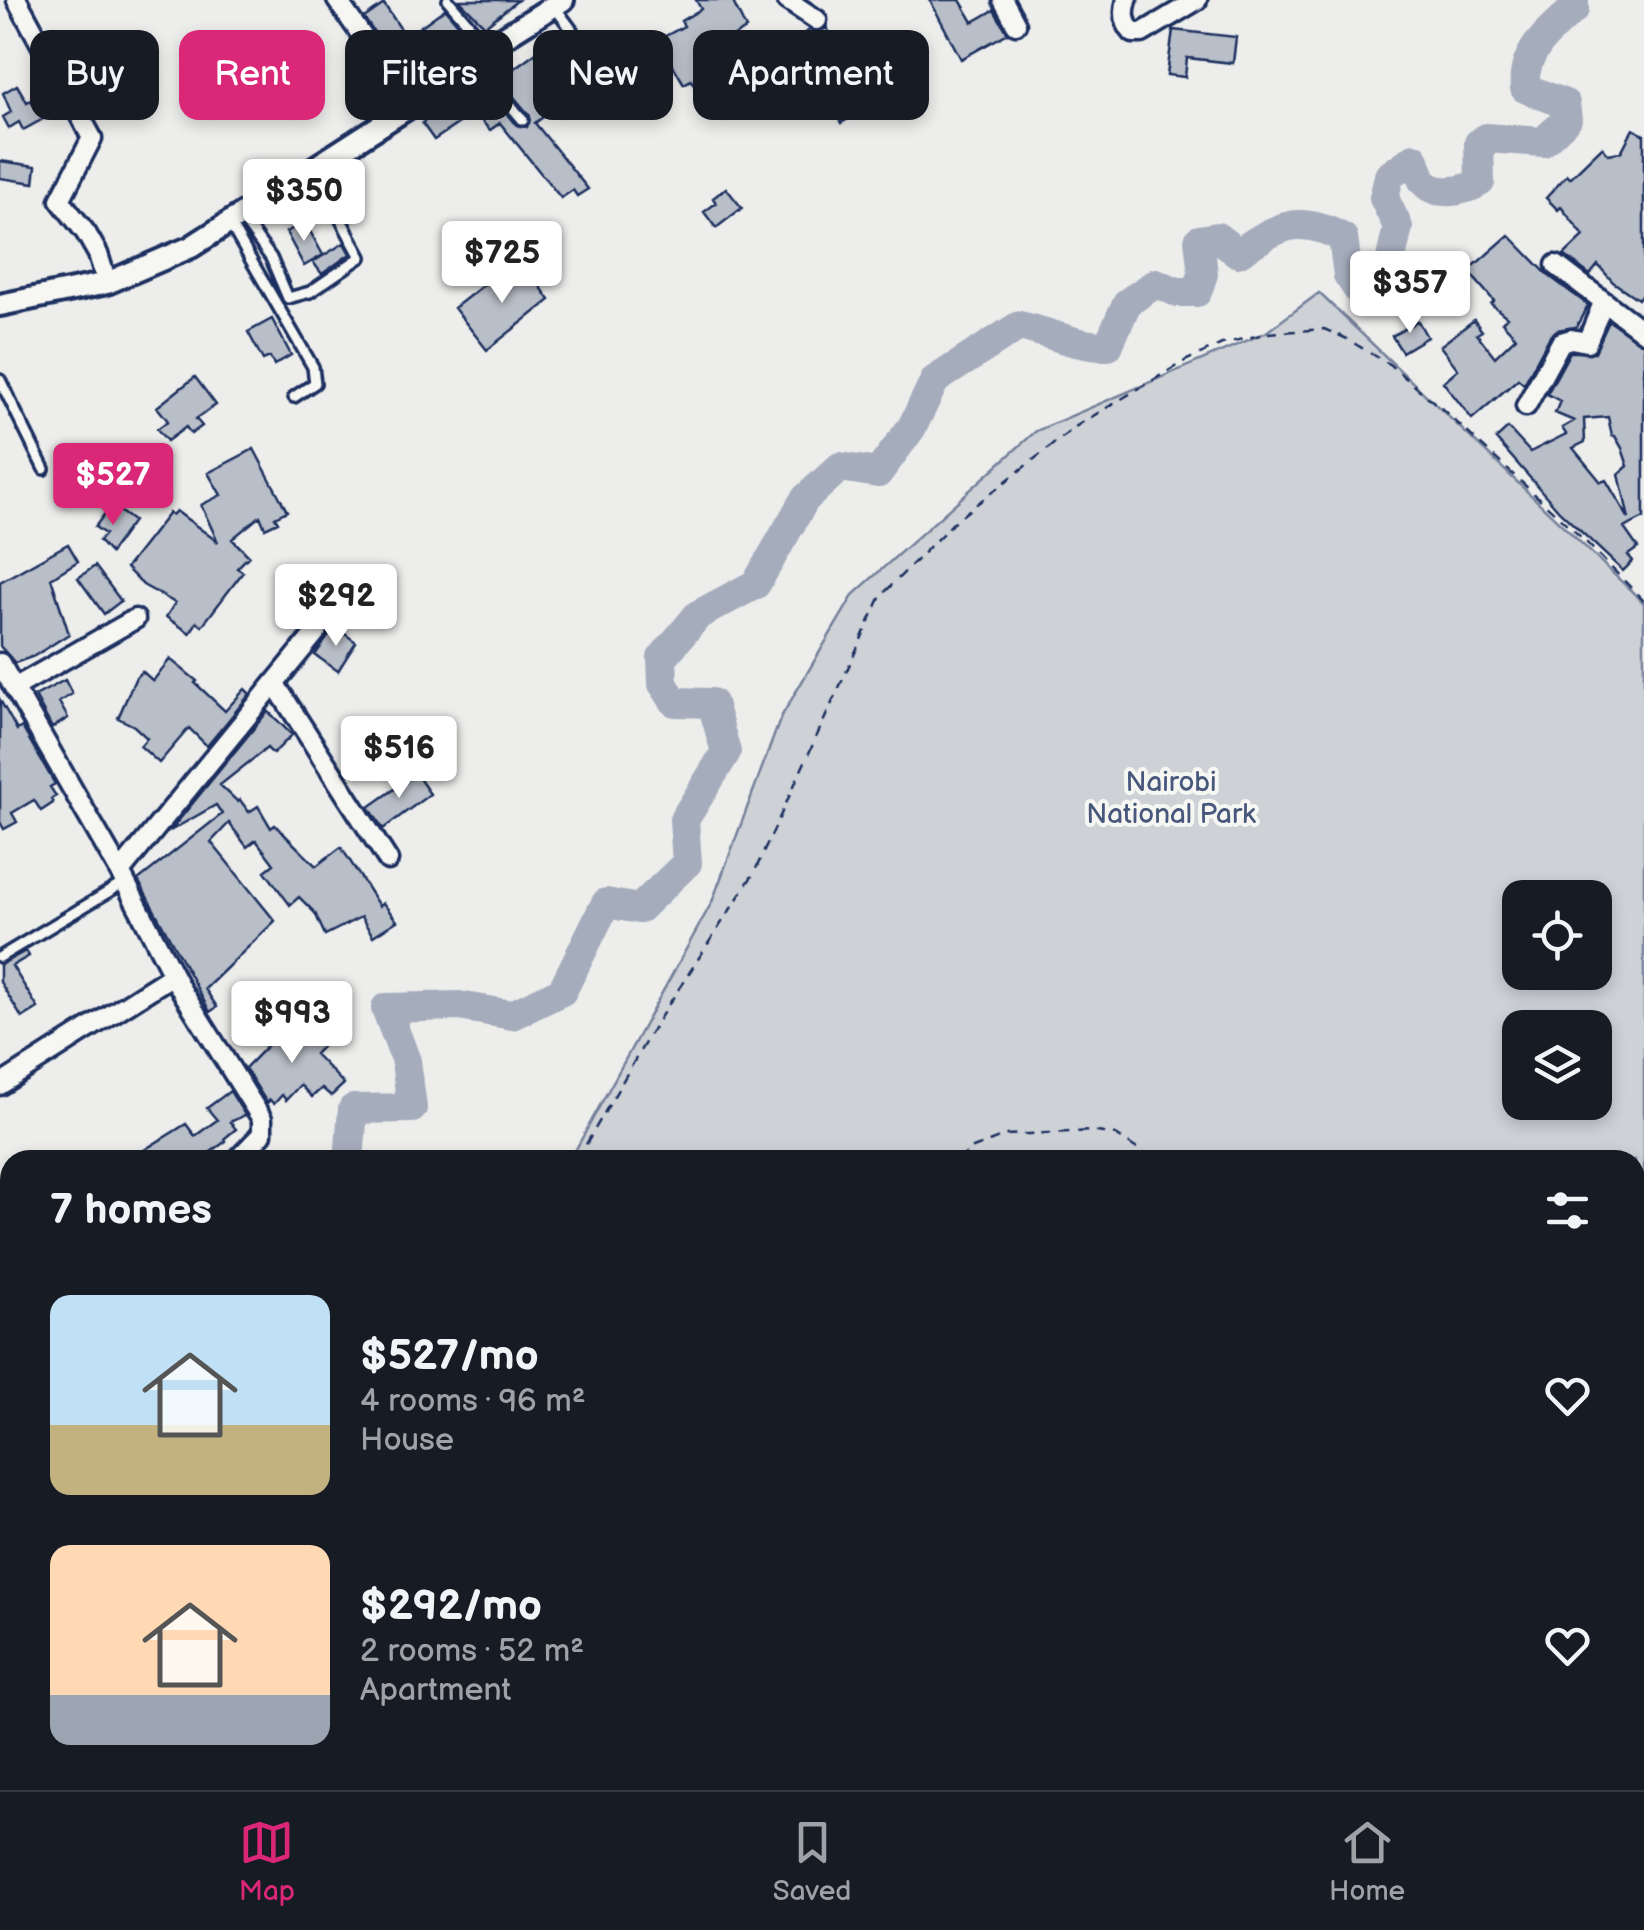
<!DOCTYPE html>
<html lang="en">
<head>
<meta charset="utf-8">
<style>
  body { margin:0; font-family:"Balsamiq Sans",sans-serif; background:#20242c; color:#f1f3f6; height:100vh; display:flex; flex-direction:column; font-size:38px; white-space:nowrap }
  * { box-sizing:border-box; margin:0 }
  p { font-size:32px; color:#9ea1a6 }
  .icon { flex:none; width:55px; height:55px; fill:none; stroke:currentColor; stroke-width:2; stroke-linecap:round; stroke-linejoin:round }
  .map { position:relative; flex:1; overflow:hidden }
  .panel { position:absolute; left:0px; top:1150px; width:1645px; height:640px; display:flex; flex-direction:column; background:#171b24; border-radius:30px 30px 0 0; box-shadow:0 5px 15px #0003 }
  .panel>* { flex:none }
  .top-card { position:absolute; left:30px; top:30px; width:1000px; height:90px; display:flex; gap:20px }
  .fabs { position:absolute; left:1502px; top:880px; display:grid; gap:20px }
  .fabs a { display:grid; place-items:center; width:110px; height:110px; border-radius:20px; background:#171b24; box-shadow:0 5px 15px #0003; font-size:50px }
  .price { position:absolute; translate:-50% -85px; padding:0 22px; border-radius:10px; background:#fff; color:#222; font-size:32px; line-height:65px; filter:drop-shadow(0 2px 5px #0008) }
  .price::after { content:''; position:absolute; left:50%; top:60px; width:30px; height:22px; margin-left:-15px; background:inherit; clip-path:polygon(0 0,100% 0,50% 100%) }
  .price.selected { background:#db2777; color:#fff }
  ul { padding:0; list-style:none }
  li { display:flex; align-items:center; gap:30px; height:250px; padding:0 50px }
  li span { display:grid; place-items:center; flex:none; width:280px; height:200px; border-radius:20px; color:#555 }
  li>.icon { margin-inline-start:auto }
  span .icon { width:120px; height:120px; fill:#fffc; stroke-width:1 }
  li b { font-size:42px }
  h2 { display:flex; justify-content:space-between; align-items:center; height:120px; padding:0 50px; font-size:42px }
  .tag { padding:0 35px; border-radius:20px; background:#171b24; box-shadow:0 5px 15px #0003; font-size:35px; line-height:90px }
  .tag.selected { background:#db2777; color:#fff }
  .tab-bar { display:flex; justify-content:space-around; align-items:center; height:140px; border-top:2px solid #363941; background:#171b24; font-size:28px; color:#9ea1a6 }
  .tab-bar a { display:grid; justify-items:center; gap:5px }
  .tab-bar .selected { color:#db2777 }
  .map>svg:first-child { display:block }
</style>
</head>
<body>
<div class="map">
<svg width="1644" height="1790" viewBox="0 0 1644 1790">
  <rect width="100%" height="100%" fill="#edeeec"/>
  <filter id="ink" filterUnits="userSpaceOnUse"><feTurbulence type="fractalNoise" baseFrequency=".01" numOctaves="2"/><feDisplacementMap in="SourceGraphic" scale="20" xChannelSelector="R" yChannelSelector="G"/><feConvolveMatrix kernelMatrix="1 2 1 2 8 2 1 2 1" color-interpolation-filters="sRGB"/></filter>
  <g filter="url(#ink)">
    <path fill="#ced2d7" stroke="#74809a" stroke-width="2.5" fill-rule="evenodd" d="M1319,293L1644,603V1790H174L184,1780H1635V1160H570L712,902L781,717L854,594L1036,431L1265,333ZM1520,898H1595V972H1520ZM1520,1028H1595V1102H1520Z"/>
    <g fill="none" stroke-linecap="round" stroke-linejoin="round">
      <path stroke="#a5acbc" stroke-width="30" d="M349,1160L353,1109L412,1108L406,1061L386,1008L459,1006L512,1015L562,991L606,903L639,909L687,863L684,820L726,752L712,703L675,702L663,684L662,658L698,615L756,584L805,499L840,467L878,473L912,427L935,380L1019,326C1049,332 1078,347 1108,346L1127,303L1156,283L1177,292H1197L1203,274L1199,240L1217,237L1238,253C1278,227 1297,213 1343,238L1348,275L1359,291L1387,276L1398,227L1384,198L1389,176L1414,158C1417,165 1419,176 1424,182C1436,197 1466,191 1480,182L1479,143L1486,138L1543,142L1567,119L1565,104L1525,88C1521,53 1550,30 1574,9V0
        M212,1780H218
        M27,1790L30,1780"/>
    </g>
    <path fill="#b9bfc8" stroke="#1b2f5e" stroke-width="2.5" fill-rule="evenodd" d="M459,0H518L485,26Z
      M696,0H732L746,29L719,45L727,60L714,72L726,94L706,105L691,80L684,84L658,40L684,26L681,21L701,9Z
      M930,0H960L973,22L994,10L1008,33L961,59Z
      M384,4L406,37L445,9L463,30L402,72L364,18Z
      M827,28L871,106L841,123L793,39L810,30L817,32Z
      M1173,30L1236,37L1233,63L1187,58L1185,77L1167,75Z
      M546,45L580,90L535,123L588,189L577,196L573,190L561,198L500,123L490,130L474,113L434,140L422,123L481,83L517,125L527,127L530,116L499,79Z
      M243,56L261,69L258,74L263,78L253,94L229,77Z
      M17,85L27,102L31,100L43,119L23,130L19,122L9,128L3,117L11,112L3,93Z
      M1633,129L1644,135V291L1638,299L1613,282L1598,265L1590,275L1564,255L1584,236L1561,207L1558,210L1546,198L1567,175L1570,178L1602,147L1608,154L1621,152Z
      M0,161L36,166L34,183L0,178Z
      M726,188L742,208L716,228L704,212L716,203L713,198Z
      M305,222L323,255L304,266L286,232Z
      M1509,235L1548,275L1588,305L1576,327L1557,330L1550,336L1524,384L1518,379L1472,419L1443,382L1458,369L1440,346L1474,320L1482,331L1477,334L1495,357L1516,337L1502,322L1507,317L1491,304L1494,301L1468,271Z
      M344,243L350,254L322,274L313,262Z
      M526,266L550,300L487,350L454,308L504,269L511,278Z
      M272,319L291,355L274,365L270,357L263,360L248,332Z
      M1418,321L1427,337L1402,352L1392,336Z
      M1609,321L1644,344V518L1624,528L1638,548L1628,555L1633,561L1623,571L1559,511L1496,439L1508,428L1530,452L1566,434L1562,428L1574,421L1555,413L1560,401L1547,394L1570,352H1595ZM1608,417L1612,436H1615L1622,448L1628,466L1619,474L1629,519L1606,480L1601,482L1573,448L1585,442L1584,419Z
      M195,377L216,405L196,419L202,426L191,434L186,427L167,441L157,429L168,421L157,407Z
      M254,449L287,511L275,517L278,522L265,528L260,516L232,539L249,556L237,568L243,572L202,626L197,622L190,633L166,617L175,603L143,585L126,568L169,513L172,515L176,511L218,542L201,505L221,495L208,473Z
      M111,505L133,521L110,553L99,541L105,534L95,527Z
      M68,544L78,561L51,578L69,634L34,656L15,663L0,646V582Z
      M95,566L121,601L104,614L78,578Z
      M335,627L356,642L338,671L315,655Z
      M170,659L197,681L195,683L225,711L245,689L250,694L207,746L189,728L159,763L140,746L147,738L134,726L118,718L136,677L142,671L153,681Z
      M65,680L72,694L59,702L68,718L52,728L35,696Z
      M0,700L17,730L22,727L55,784L50,787L56,796L51,799L53,803L41,811L34,800L12,813L17,822L4,829L0,822Z
      M268,711L292,735L273,754L267,748L220,785L238,802L240,800L249,812L258,806L271,828L275,825L316,866L341,847L379,906L383,903L397,921L373,936L361,917L325,935L315,913L299,897L290,905L265,871L274,864L256,840L247,847L229,823L211,842L275,921L205,989L217,1007L210,1012L138,880L222,814L216,805L170,831Z
      M416,774L430,794L383,829L369,807Z
      M26,951L29,956L12,966L38,1008L22,1018L0,982V965Z
      M297,1015L307,1025L304,1029L322,1047L315,1054L344,1084L331,1096L322,1088L312,1097L300,1085L286,1100L282,1095L274,1104L270,1100L267,1103L245,1068Z
      M230,1091L245,1115L230,1122L236,1129L225,1138L226,1141L200,1160H128L186,1124L195,1136L217,1120L207,1108Z"/>
    <g fill="none" stroke-linecap="round" stroke-linejoin="round">
      <g stroke="#1b2f5e" stroke-width="16">
        <path id="service" d="M448,0L488,47
          M554,6L580,41L615,71V86
          M477,66L523,120
          M242,218L271,258L288,298L310,292L361,257L314,170
          M230,224L313,367L315,383L294,397
          M0,380L44,469
          M0,957L125,882"/>
      </g>
      <g stroke="#1b2f5e" stroke-width="25">
        <path id="minor" d="M17,0L92,138L60,200L86,233L98,254L107,283
          M337,0L411,106
          M787,0L817,20
          M1003,0L1016,24
          M1127,0C1123,13 1124,23 1133,33H1142L1197,0
          M1556,265L1644,332
          M1526,406L1561,342L1571,339L1587,342L1603,303
          M0,663L120,872L180,988L262,1119V1134L237,1160
          M275,684L388,860
          M14,688L135,619
          M120,872L317,631
          M0,1085L173,975
          M0,1454L10,1460"/>
      </g>
      <g stroke="#1b2f5e" stroke-width="28">
        <path id="tertiary" d="M0,305L107,283L191,247L476,64L488,47L563,0"/>
      </g>
      <path stroke="#1b2f5e" stroke-width="2.5" stroke-dasharray="10 8" stroke-linecap="butt" d="M577,1160L654,1027L754,873L881,596L955,521L1078,425L1185,361L1222,344L1268,333L1324,329L1345,338L1389,364L1441,408L1583,539L1644,601
        M958,1160L973,1148L1007,1135L1091,1131L1116,1135L1154,1160
        M1635,1550L1644,1553
        M1635,1588L1644,1590
        M1635,1646L1644,1625
        M1350,1780L1360,1790
        M1392,1780L1397,1790
        M214,1790L224,1780
        M1569,1790L1573,1780"/>
      <use href="#service" stroke="#f6f6f2" stroke-width="9"/>
      <use href="#minor" stroke="#f6f6f2" stroke-width="18"/>
      <use href="#tertiary" stroke="#f6f6f2" stroke-width="20"/>
    </g>
  </g>
  <g text-anchor="middle" stroke-width="8" stroke-linejoin="round" paint-order="stroke">
    <g font-size="28" fill="#48587c" stroke="#f6f6f2">
      <text x="1171" y="791">Nairobi<tspan x="1171" dy="32">National Park</tspan></text>
    </g>
  </g>
</svg>
<div class="fabs">
<a><svg class="icon" aria-label="locate" viewBox="0 0 24 24"><circle cx="12" cy="12" r="6"/><path d="M12 2v4M12 18v4M2 12h4M18 12h4"/></svg></a>
<a><svg class="icon" aria-label="layers" viewBox="0 0 24 24"><path d="M12 4l9 5-9 5-9-5zM3 14l9 5 9-5"/></svg></a>
</div>
<b class="price" style="left:304px;top:244px">$350</b>
<b class="price" style="left:502px;top:306px">$725</b>
<b class="price" style="left:1410px;top:336px">$357</b>
<b class="price selected" style="left:113px;top:528px">$527</b>
<b class="price" style="left:336px;top:649px">$292</b>
<b class="price" style="left:399px;top:801px">$516</b>
<b class="price" style="left:292px;top:1066px">$993</b>
<div class="top-card">
<a class="tag">Buy</a>
<a class="tag selected">Rent</a>
<a class="tag">Filters</a>
<a class="tag">New</a>
<a class="tag">Apartment</a>
</div>
<section class="panel">
<h2>7 homes<svg class="icon" aria-label="filters" viewBox="0 0 24 24"><path d="M4 7h16M4 17h16"/><circle cx="9" cy="7" r="2"/><circle cx="15" cy="17" r="2"/></svg></h2>
<ul>
<li><span style="background:linear-gradient(#bfe0f5 65%,#c2b280 0)"><svg class="icon" aria-label="home" viewBox="0 0 24 24"><path d="M3 11l9-7 9 7M6 9v11h12V9"/></svg></span><div><b>$527/mo</b><p>4 rooms · 96 m²</p><p>House</p></div><svg class="icon" aria-label="heart" viewBox="0 0 24 24"><path d="M12 20l-8-8c-3-5 5-10 8-4 3-6 11-1 8 4z"/></svg></li>
<li><span style="background:linear-gradient(#ffd9b3 75%,#9aa5b1 0)"><svg class="icon" aria-label="home" viewBox="0 0 24 24"><path d="M3 11l9-7 9 7M6 9v11h12V9"/></svg></span><div><b>$292/mo</b><p>2 rooms · 52 m²</p><p>Apartment</p></div><svg class="icon" aria-label="heart" viewBox="0 0 24 24"><path d="M12 20l-8-8c-3-5 5-10 8-4 3-6 11-1 8 4z"/></svg></li>
</ul>
</section>
</div>
<nav class="tab-bar">
<a class="selected"><svg class="icon" aria-label="map" viewBox="0 0 24 24"><path d="M3 6l6-2 6 2 6-2v14l-6 2-6-2-6 2zM9 4v14M15 6v14"/></svg>Map</a>
<a><svg class="icon" aria-label="saved" viewBox="0 0 24 24"><path d="M7 4h10v16l-5-4-5 4z"/></svg>Saved</a>
<a><svg class="icon" aria-label="home" viewBox="0 0 24 24"><path d="M3 11l9-7 9 7M6 9v11h12V9"/></svg>Home</a>
</nav>
</body>
</html>
